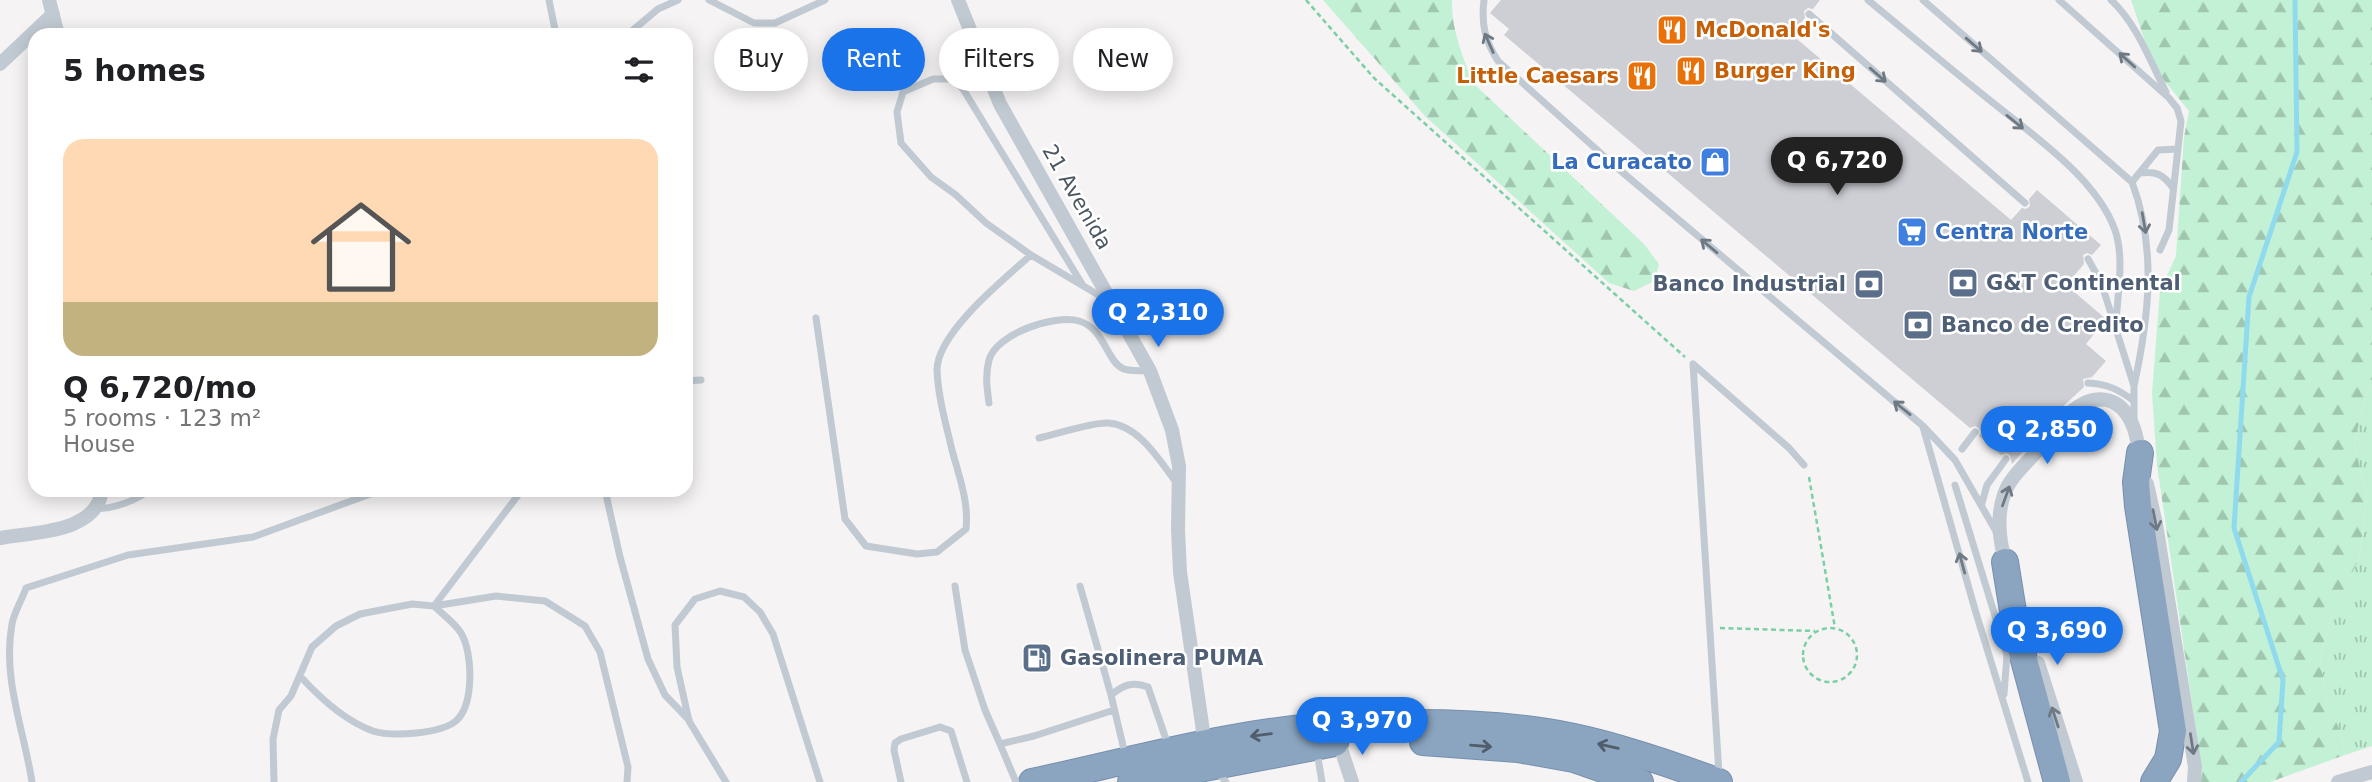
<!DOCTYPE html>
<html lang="en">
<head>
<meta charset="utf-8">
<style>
  body { margin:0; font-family:"DejaVu Sans",sans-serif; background:#f6f6f6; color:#202124; height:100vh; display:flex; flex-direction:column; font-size:26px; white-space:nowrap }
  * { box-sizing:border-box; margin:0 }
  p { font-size:23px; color:#757577 }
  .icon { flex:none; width:38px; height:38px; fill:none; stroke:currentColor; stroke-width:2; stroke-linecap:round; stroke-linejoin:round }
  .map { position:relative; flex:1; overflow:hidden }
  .side { position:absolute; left:28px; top:28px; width:665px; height:469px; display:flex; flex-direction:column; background:#fff; border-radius:21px; box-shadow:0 4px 18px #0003 }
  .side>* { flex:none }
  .banner { position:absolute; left:714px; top:28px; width:665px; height:63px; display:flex; gap:14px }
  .price { position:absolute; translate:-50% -60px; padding:0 16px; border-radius:24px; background:#1a73e8; color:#fff; font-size:23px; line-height:46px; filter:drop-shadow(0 2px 4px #0008) }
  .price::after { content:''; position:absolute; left:50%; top:42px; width:21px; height:16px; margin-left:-10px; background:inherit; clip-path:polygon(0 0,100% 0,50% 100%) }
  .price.active { background:#222; color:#fff }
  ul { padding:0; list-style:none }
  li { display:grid; align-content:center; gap:14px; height:371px; padding:0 35px }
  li+li { border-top:2px solid #e0e0e0 }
  li span { display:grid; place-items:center; height:217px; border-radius:21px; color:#555 }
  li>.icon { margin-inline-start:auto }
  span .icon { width:126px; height:126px; fill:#fffc; stroke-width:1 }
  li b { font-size:30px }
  h2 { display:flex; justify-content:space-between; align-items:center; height:84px; padding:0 35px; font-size:30px }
  .pill { padding:0 24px; border-radius:32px; background:#fff; box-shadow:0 4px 18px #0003; font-size:24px; line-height:63px }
  .pill.active { background:#1a73e8; color:#fff }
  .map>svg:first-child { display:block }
</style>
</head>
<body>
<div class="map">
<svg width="2372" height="782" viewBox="0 0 2372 782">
  <defs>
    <pattern id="grass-tufts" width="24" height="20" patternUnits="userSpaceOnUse" patternTransform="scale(1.75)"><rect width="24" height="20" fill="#c3f1d5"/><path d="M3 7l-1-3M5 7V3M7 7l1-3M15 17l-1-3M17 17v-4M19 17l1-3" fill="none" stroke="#a0c6b0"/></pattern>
    <pattern id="forest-firs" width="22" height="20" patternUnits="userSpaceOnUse" patternTransform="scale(1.75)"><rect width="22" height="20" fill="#c3f1d5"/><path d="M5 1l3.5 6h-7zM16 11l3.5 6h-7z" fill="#a0c6b0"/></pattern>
  </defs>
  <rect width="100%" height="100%" fill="#f5f3f3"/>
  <path fill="url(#grass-tufts)" d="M2372,387V746L2345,755L2340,731L2327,700L2320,657L2332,614L2359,559L2367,497L2354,443L2367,393Z"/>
  <path fill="url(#forest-firs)" d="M1323,0H1452C1451,29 1463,57 1473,83L1644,244L1659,264L1654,281L1634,291L1609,283L1425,116Z
    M2131,0H2372V387L2367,393L2354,443L2367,497L2359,559L2332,614L2320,657L2327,700L2340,731L2345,755L2270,782H2201L2202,771L2157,465L2152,393L2160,291L2176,256L2184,137L2189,111L2154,68Z"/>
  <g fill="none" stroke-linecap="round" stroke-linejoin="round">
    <path stroke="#90daee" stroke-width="5" d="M2241,782L2279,742L2283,680L2234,528L2249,297L2297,152L2295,0"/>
  </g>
  <path fill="#cdcfd5" d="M1501,0H1820L1813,9L1808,8L1804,11L1805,18L1791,34L2011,220L2022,208L2026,209L2030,206L2029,199L2037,190L2101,245L2092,255L2087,253L2083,255L2084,264L2066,285L2106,319L2086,344L2106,361L2092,377L2083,379L2084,387L2058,411L2012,464L2010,455L2006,453L2001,455L1979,436L1981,432L1979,428L1975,426L1970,428L1504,35L1509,29L1490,13Z"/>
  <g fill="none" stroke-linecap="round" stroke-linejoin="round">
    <g stroke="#7690ad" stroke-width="28">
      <path id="highway" d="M2140,453L2136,482L2138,506L2173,731L2168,759L2154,782
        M2005,562L2016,630L2057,782
        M1423,742L1518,749L1574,759L1640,782
        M1032,782C1131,761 1238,730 1340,725C1399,722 1466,722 1525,729C1589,736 1660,760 1719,782
        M1131,782L1335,743"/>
    </g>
    <path stroke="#7ad0a6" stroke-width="2.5" stroke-dasharray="5 3.5" stroke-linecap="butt" d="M1306,0L1374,78L1685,357
      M1809,477L1835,628
      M1803 655a27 27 0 1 1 54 0a27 27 0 1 1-54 0Z
      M1720,628L1815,631"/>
    <path stroke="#c1cad2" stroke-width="7" d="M549,0L556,35
      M709,0L754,23H775L825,0
      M1484,0C1481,24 1485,41 1498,61L1615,166L1923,426L1955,460L1997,533
      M1868,0C1908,33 1947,66 1987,98C2030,133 2096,177 2115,230C2125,259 2117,296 2116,325
      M1923,0L2132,182C2157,249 2149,317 2134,386
      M2059,0L2169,98L2177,108L2181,121L2169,230L2160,250
      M2111,0C2137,24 2150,61 2166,92
      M1809,14L2025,203
      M627,35L658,9L678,0
      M2140,173C2156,171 2163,174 2173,188
      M2132,182L2158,150L2178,149
      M2088,259L2101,282L2134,386V420
      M1082,284L963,89L953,79H933L903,92L897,112L901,143L931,177L956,195L986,223L1031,255L1107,300
      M816,318L845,519L866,546L917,554L937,552L966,529C969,502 959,476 952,450C946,424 938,397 937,370C937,333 1004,279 1031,255
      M1693,364L1719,774
      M1693,364L1789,448L1804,465
      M686,381L701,380
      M2088,383C2107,384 2118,389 2134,401
      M989,403C987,388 985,375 989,360C996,334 1054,314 1079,321C1104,328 1107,361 1122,368C1128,372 1141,370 1149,371
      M1923,427L1976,613L2028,782
      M1039,438C1057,434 1092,422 1108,423C1139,425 1159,460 1176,482
      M1962,449L1975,432
      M1955,485L2007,655L2004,694
      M605,490L620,557L648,659L665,695L689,720
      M1982,503L1987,485L2006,459
      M96,509C117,508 133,502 150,490
      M955,586L965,650L985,710L1000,744
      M1080,586L1111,695
      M300,676C320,698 345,721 373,731C392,737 442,734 457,720C474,703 473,653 461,633C455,623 442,614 434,606L522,490
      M1317,752L1322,782
      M1125,754L1111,695C1123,685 1133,681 1148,687L1168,745
      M1217,771L1226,782
      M32,782C24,730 2,678 12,624C14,612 22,600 26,588L128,555L253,537L381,490
      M274,782L273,739L279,710L291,696L312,647L336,626L360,614L412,604L434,606L496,596L545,601L585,626L600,652L628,767L627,782
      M726,782L689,721L677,667L675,625L695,599L720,591L744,597L760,612L773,634L820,782
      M901,782L894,750L895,743L901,739L940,727L951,731L967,782
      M1016,782L1000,744L1034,736L1114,710"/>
    <path stroke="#c1cad2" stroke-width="14" d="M49,0L58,35
      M958,0L1000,104L1150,371L1172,430L1179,466L1178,530L1180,572L1205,745
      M0,64L53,14
      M2147,484L2156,524L2195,767L2194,782
      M0,538C34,532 97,533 102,490
      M2007,567C2000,545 1996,521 2003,498C2008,478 2028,462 2041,447C2050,436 2059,424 2069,414C2093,392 2120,394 2133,426C2137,436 2138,447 2141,458
      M2038,663L2076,782
      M1339,743L1352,782
      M2338,782L2372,772"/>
    <use href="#highway" stroke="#8ba5c1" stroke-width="26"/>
  </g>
  <defs><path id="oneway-shaft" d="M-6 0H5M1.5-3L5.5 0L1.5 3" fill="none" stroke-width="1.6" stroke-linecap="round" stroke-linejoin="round" transform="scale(1.75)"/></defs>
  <g stroke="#6e7983">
    <use href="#oneway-shaft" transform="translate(1489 43) rotate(-114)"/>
    <use href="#oneway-shaft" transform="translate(1974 45) rotate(41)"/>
    <use href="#oneway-shaft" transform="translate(2127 60) rotate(-138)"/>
    <use href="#oneway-shaft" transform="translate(1878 75) rotate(41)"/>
    <use href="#oneway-shaft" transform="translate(2015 122) rotate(39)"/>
    <use href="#oneway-shaft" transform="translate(2144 223) rotate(80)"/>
    <use href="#oneway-shaft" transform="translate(1709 246) rotate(-140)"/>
    <use href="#oneway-shaft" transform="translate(1902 408) rotate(-141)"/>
    <use href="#oneway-shaft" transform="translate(2006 496) rotate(-70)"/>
    <use href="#oneway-shaft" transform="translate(2155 520) rotate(79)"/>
    <use href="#oneway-shaft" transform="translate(1962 563) rotate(-105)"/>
    <use href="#oneway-shaft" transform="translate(2055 717) rotate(-108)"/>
    <use href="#oneway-shaft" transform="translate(2192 744) rotate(81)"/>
  </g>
  <g stroke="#505e6b">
    <use href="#oneway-shaft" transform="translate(1261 735) rotate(172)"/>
    <use href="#oneway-shaft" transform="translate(1481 746) rotate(5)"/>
    <use href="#oneway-shaft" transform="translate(1608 746) rotate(-167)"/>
  </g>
  <defs>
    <g id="restaurant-square" transform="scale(1.575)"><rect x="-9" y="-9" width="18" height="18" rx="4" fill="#e8710a" stroke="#fff"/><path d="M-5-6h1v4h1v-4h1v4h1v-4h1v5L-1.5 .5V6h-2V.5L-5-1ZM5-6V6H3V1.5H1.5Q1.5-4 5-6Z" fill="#fff"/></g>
    <g id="shop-square" transform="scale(1.575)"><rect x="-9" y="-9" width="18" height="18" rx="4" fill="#3f7fe0" stroke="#fff"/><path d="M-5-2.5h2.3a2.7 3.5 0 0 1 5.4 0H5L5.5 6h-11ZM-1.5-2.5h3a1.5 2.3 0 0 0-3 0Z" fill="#fff"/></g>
    <g id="supermarket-square" transform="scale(1.575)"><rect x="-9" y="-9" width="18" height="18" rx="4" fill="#3f7fe0" stroke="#fff"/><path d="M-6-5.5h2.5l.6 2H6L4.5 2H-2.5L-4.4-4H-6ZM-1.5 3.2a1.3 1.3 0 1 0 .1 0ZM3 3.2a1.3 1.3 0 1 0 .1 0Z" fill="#fff"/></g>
    <g id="bank-square" transform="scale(1.575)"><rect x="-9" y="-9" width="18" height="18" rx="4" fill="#5c6f8a" stroke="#fff"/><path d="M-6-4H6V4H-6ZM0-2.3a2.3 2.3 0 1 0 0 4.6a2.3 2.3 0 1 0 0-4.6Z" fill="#fff"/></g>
    <g id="fuel-square" transform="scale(1.575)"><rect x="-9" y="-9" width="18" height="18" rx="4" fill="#5c6f8a" stroke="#fff"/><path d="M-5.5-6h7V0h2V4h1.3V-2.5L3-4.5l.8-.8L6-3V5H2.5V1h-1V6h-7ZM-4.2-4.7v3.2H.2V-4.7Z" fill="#fff"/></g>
  </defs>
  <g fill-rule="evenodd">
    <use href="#restaurant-square" x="1672" y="30"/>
    <use href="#restaurant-square" x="1691" y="71"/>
    <use href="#restaurant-square" x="1642" y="76"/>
    <use href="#shop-square" x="1715" y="162"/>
    <use href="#supermarket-square" x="1912" y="232"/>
    <use href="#bank-square" x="1963" y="283"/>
    <use href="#bank-square" x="1869" y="284"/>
    <use href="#bank-square" x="1918" y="325"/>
    <use href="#fuel-square" x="1037" y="658"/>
  </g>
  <g text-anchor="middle" stroke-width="5" stroke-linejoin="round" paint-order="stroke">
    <g font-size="21" font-weight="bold" fill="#c56008" stroke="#fff" text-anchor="start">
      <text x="1695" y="37">McDonald's</text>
      <text x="1714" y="78">Burger King</text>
      <text x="1619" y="83" text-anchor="end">Little Caesars</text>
    </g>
    <g font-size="21" font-weight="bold" fill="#366cbe" stroke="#fff" text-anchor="end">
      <text x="1692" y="169">La Curacato</text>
      <text x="1935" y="239" text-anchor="start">Centra Norte</text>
    </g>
    <g font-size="21" fill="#4a5661" stroke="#fff">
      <text transform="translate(1077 197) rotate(60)" y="7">21 Avenida</text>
    </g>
    <g font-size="21" font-weight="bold" fill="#4e5e75" stroke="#fff" text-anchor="start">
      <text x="1986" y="290">G&amp;T Continental</text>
      <text x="1846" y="291" text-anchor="end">Banco Industrial</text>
      <text x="1941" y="332">Banco de Credito</text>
      <text x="1060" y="665">Gasolinera PUMA</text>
    </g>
  </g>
</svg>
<b class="price active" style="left:1837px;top:197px">Q 6,720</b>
<b class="price" style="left:1158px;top:349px">Q 2,310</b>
<b class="price" style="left:2047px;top:466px">Q 2,850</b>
<b class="price" style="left:2057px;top:667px">Q 3,690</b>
<b class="price" style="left:1362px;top:757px">Q 3,970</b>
<div class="banner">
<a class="pill">Buy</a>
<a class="pill active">Rent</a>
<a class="pill">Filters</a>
<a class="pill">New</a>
</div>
<section class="side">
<h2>5 homes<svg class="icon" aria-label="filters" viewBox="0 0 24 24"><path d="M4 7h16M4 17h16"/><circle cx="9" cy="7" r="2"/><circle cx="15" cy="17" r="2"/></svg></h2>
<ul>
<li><span style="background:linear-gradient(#ffd9b3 75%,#c2b280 0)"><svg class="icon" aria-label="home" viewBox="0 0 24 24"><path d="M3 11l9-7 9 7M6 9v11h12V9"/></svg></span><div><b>Q 6,720/mo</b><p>5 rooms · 123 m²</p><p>House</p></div></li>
</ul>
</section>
</div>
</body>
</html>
